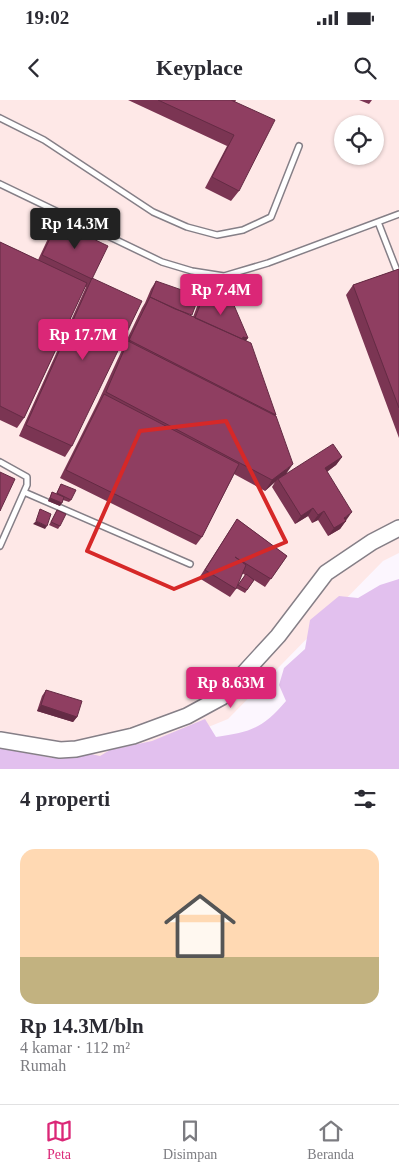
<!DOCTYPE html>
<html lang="id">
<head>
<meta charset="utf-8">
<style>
  body { margin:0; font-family:"Times New Roman",serif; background:#f7f7f7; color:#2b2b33; height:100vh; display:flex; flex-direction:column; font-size:19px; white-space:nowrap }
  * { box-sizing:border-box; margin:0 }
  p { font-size:16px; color:#7c7c81 }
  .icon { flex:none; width:28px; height:28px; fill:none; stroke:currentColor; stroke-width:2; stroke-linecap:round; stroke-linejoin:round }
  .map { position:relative; height:669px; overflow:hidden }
  .panel { display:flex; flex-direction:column; background:#fff; flex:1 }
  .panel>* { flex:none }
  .controls { position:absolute; left:334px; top:15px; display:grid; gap:10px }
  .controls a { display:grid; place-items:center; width:50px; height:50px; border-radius:50%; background:#fff; box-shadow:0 1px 4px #0004; font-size:25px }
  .price { position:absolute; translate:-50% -42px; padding:0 11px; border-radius:5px; background:#db2777; color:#fff; font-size:16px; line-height:32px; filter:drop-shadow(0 1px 2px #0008) }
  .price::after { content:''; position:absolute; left:50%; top:30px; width:15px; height:11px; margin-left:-8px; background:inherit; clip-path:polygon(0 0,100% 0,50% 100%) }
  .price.current { background:#222; color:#fff }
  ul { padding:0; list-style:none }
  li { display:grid; align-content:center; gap:10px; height:265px; padding:0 20px }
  li span { display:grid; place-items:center; height:155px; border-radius:15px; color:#555 }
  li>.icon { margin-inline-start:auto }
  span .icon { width:90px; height:90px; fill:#fffc; stroke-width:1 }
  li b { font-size:21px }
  h2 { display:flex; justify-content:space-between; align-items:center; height:60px; padding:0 20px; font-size:21px }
  .status { display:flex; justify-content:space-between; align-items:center; height:35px; padding:0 25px; background:#fff; direction:ltr }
  .status svg { height:14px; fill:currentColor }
  header { display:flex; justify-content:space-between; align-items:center; height:65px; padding:0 20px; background:#fff; font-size:22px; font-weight:600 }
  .tab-bar { display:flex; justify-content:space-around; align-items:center; height:70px; border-top:1px solid #e1e1e2; background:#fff; font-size:14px; color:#7c7c81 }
  .tab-bar a { display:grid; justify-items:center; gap:2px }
  .tab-bar .current { color:#db2777 }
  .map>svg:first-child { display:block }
</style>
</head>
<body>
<div class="status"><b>19:02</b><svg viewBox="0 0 49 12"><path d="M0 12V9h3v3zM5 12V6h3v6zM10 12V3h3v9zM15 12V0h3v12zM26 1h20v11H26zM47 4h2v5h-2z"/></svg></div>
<header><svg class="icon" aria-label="back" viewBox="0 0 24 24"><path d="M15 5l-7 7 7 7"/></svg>Keyplace<svg class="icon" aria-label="search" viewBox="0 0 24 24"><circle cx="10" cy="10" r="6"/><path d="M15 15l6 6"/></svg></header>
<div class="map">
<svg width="399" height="669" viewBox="0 0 399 669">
  <rect width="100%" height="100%" fill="#fcf6fe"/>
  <path fill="#fee8e7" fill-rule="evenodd" d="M0,0H399V453L383,461L228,619L105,669L0,662ZM342,24H375V56H342Z"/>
  <path fill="#e2c0ee" d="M399,479V669H0V648L52,658L91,654L100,656L110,650L152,641L205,619L216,637C251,632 263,628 286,601L279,585L284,568L305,549L310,520L339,496L358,498L380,485Z"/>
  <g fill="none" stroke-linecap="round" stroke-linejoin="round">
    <g stroke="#857f87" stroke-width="8">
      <path id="lane" d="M0,18L44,40L153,112L187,127L217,135L243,130L271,117L299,46
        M0,84L162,162L192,171L224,176L268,163L399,114
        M378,122L399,176
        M0,362L27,377V385L0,446
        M24,392L190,464"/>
    </g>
    <g stroke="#857f87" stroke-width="18">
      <path id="secondary" d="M0,640L60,650L76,649L133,636L187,616L222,597L278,536L326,473L372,442L399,428"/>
    </g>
    <use href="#lane" stroke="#fff" stroke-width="5"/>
    <use href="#secondary" stroke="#fff" stroke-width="15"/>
  </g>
  <path fill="#7b3553" d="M128,0H236L235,2L239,91L231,101L205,88L227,46Z
    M359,0H372L369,4Z
    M58,122L93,178L72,346L65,357L19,336L86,187H85L24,318L17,328L0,320V142L38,160L52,130Z
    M399,169V338L346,195L353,185Z
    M156,181L191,216L193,217L198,204L204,195L248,238L246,240L276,315L275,316L286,374L342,357L336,365L327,372L346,421L340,429L328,436L318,420L312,423L308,416L295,424L272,387L275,382L265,391L234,374L202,437L196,445L60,378L98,302L121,252L142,208L145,203L151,189Z
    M61,384L71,400L69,402L63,400L60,406L48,401L52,392L56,394Z
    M57,410L60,426L58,429L49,425Z
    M237,419L287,456L265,487L254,480L245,493L236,488L245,475L242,473L236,489L230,497L199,478Z
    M46,590L77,617L73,622L37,611L42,596Z"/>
  <path fill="#642b44" d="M243,237L248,238L242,246Z
    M342,357L336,365L319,377L325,368Z
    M293,364L286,374L278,379L275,382L265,391L272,380Z
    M50,398L62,403L60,406L48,401Z
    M313,408L308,416L295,424L301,416Z
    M324,411L318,420L312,423L318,415Z
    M352,412L340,429L328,436L334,428L344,418Z
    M36,421L47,426L45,429L33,424Z
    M41,605L77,617L73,622L37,611Z"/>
  <path fill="#8f3e61" stroke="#642b44" d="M158,0H231L275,20L239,91L212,77L234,35Z
    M58,122L108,146L92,179L42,155Z
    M0,142L87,183L24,318L0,306Z
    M399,169V308L353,185Z
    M92,178L142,201L72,346L26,325Z
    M156,181L199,196L192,215L175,209L150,197Z
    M204,195L233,203L248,238L243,237L242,239L195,218Z
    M150,197L251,243L276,315L129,240Z
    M128,241L276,316L293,364L272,380L106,292Z
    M104,294L239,364L202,437L66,370Z
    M333,344L342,357L325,368L352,412L344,418L346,421L334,428L324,411L318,415L313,408L301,416L278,379Z
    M0,372L15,379L0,411Z
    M61,384L76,390L71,400L57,393Z
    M52,392L64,397L62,403L50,398Z
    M40,409L51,414L47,426L36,421Z
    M57,410L66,414L60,426L51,422Z
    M237,419L287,456L271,479L235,457L246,465L236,489L205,470Z
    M246,474L254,480L247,490L238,485Z
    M46,590L82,601L77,617L41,605Z"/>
  <path fill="none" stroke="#d62828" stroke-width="4" stroke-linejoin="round" d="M226,321L286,442L174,489L87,451L140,331Z"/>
</svg>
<div class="controls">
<a><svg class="icon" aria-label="locate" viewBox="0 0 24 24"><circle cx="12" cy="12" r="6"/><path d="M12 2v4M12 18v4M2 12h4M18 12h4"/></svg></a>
</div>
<b class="price current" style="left:75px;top:150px">Rp 14.3M</b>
<b class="price" style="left:221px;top:216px">Rp 7.4M</b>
<b class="price" style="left:83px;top:261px">Rp 17.7M</b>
<b class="price" style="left:231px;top:609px">Rp 8.63M</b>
</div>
<section class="panel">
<h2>4 properti<svg class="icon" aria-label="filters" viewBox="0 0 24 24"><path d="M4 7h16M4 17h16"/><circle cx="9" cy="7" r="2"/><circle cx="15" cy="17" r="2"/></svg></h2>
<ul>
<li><span style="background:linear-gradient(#ffd9b3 70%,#c2b280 0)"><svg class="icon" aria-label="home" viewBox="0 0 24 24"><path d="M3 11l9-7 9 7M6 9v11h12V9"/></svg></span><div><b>Rp 14.3M/bln</b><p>4 kamar · 112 m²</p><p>Rumah</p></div></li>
</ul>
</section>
<nav class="tab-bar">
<a class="current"><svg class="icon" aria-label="map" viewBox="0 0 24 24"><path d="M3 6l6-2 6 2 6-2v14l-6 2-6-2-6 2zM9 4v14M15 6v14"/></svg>Peta</a>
<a><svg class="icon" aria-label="saved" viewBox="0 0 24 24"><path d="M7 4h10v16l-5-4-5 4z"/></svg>Disimpan</a>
<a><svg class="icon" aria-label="home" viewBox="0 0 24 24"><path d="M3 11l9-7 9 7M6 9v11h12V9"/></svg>Beranda</a>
</nav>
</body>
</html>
